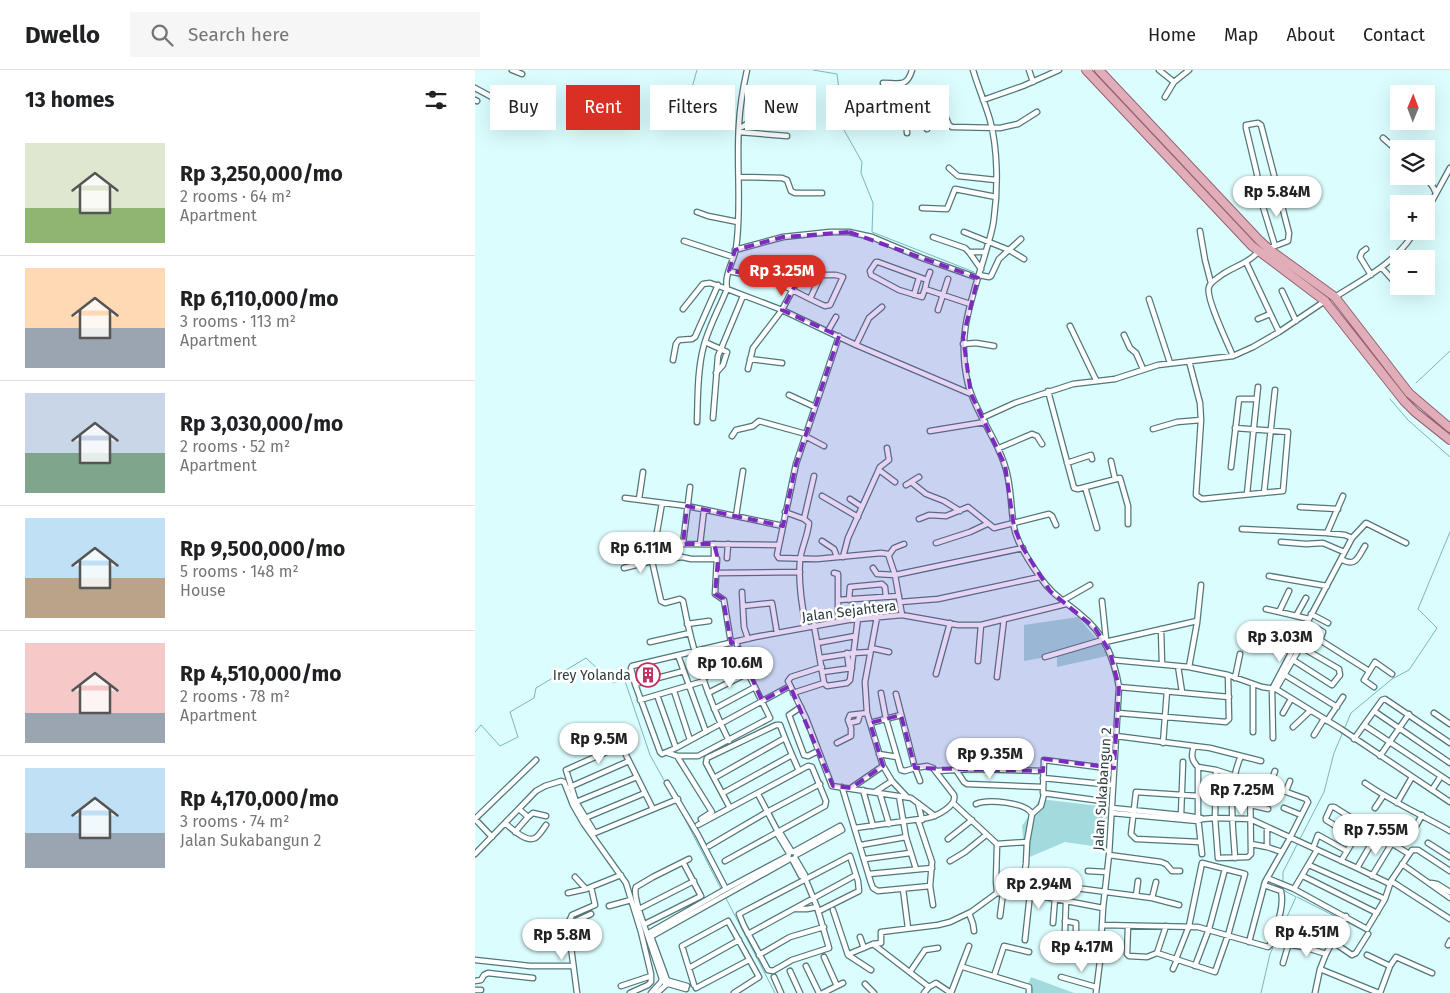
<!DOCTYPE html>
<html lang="en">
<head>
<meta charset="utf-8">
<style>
  body { margin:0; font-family:"Fira Sans",sans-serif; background:#f6f6f6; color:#202124; height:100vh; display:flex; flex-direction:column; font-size:19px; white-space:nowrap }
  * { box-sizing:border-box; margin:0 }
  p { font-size:16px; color:#757577 }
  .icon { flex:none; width:28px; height:28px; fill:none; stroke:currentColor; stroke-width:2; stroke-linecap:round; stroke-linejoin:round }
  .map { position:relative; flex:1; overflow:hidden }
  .drawer { display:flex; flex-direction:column; background:#fff; width:475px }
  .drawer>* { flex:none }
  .top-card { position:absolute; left:15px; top:15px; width:475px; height:45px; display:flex; gap:10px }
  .needle { width:32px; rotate:1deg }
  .tools { position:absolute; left:915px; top:15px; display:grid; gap:10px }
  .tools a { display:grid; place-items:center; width:45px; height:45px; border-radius:0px; background:#fff; box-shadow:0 5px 20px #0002; font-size:25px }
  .price { position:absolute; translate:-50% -42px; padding:0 11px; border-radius:18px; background:#fff; color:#222; font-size:16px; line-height:32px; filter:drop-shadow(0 1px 2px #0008) }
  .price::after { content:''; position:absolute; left:50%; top:30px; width:15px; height:11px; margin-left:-8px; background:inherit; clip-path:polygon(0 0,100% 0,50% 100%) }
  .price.current { background:#d93025; color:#fff }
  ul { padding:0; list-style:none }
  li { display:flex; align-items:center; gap:15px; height:125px; padding:0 25px }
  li+li { border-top:1px solid #e0e0e0 }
  li span { display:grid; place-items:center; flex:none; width:140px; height:100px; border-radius:0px; color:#555 }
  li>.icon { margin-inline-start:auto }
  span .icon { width:60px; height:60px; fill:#fffc; stroke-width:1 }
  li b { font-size:21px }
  h2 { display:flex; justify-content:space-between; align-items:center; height:60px; padding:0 25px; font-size:21px }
  .pill { padding:0 18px; border-radius:0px; background:#fff; box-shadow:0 5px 20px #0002; font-size:18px; line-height:45px }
  .pill.current { background:#d93025; color:#fff }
  header { display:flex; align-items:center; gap:30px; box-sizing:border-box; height:70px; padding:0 25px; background:#fff; border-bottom:1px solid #e0e0e0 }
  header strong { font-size:24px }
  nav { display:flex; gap:28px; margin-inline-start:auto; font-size:18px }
  .search { width:350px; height:45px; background:#f6f6f6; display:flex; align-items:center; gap:12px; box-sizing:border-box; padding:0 18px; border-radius:0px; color:#757577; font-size:19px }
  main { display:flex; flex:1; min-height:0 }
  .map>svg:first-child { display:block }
</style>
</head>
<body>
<header>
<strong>Dwello</strong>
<div class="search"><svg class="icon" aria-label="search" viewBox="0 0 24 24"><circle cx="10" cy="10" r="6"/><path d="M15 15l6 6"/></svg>Search here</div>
<nav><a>Home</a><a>Map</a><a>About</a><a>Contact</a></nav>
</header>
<main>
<section class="drawer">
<h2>13 homes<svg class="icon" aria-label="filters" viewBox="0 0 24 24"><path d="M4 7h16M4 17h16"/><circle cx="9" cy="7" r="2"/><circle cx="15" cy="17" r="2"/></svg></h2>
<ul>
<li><span style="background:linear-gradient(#dfe7d0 65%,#8fb573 0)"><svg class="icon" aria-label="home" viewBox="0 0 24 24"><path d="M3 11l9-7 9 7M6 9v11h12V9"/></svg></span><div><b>Rp 3,250,000/mo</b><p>2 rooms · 64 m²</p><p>Apartment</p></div></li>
<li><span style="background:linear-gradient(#ffd9b3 60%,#9aa5b1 0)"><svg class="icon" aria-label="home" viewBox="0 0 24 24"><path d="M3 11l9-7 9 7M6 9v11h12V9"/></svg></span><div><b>Rp 6,110,000/mo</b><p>3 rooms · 113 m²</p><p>Apartment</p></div></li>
<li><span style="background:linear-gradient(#c9d6e8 60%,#7fa58c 0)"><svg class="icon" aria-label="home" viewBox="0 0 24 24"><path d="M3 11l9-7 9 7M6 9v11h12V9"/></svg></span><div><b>Rp 3,030,000/mo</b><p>2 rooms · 52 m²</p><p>Apartment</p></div></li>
<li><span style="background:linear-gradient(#bfe0f5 60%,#b9a48a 0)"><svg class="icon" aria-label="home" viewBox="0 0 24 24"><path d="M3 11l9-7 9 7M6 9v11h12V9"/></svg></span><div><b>Rp 9,500,000/mo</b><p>5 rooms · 148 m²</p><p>House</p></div></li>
<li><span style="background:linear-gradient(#f6c9c9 70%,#9aa5b1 0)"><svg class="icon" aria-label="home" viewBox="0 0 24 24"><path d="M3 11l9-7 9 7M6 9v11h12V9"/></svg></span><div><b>Rp 4,510,000/mo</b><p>2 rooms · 78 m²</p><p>Apartment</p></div></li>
<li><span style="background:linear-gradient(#bfe0f5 65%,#9aa5b1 0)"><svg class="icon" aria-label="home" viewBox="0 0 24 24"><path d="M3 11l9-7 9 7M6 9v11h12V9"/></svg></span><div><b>Rp 4,170,000/mo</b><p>3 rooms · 74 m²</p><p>Jalan Sukabangun 2</p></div></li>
</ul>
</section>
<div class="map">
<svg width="975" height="923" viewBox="0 0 975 923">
  <rect width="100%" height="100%" fill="#dcfdfe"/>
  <path fill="#a3dadd" d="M603,547L626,574L632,586L582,597V585L549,591V555Z
    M565,729L632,737L631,778L590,772L550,789L547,756Z
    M556,907L599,923H550Z"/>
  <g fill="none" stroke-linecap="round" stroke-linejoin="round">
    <path stroke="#7cb6b9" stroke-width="1" d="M222,0L209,46L261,59
      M338,0L362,4L369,60L387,92L386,103L398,133L397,162L499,202
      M941,313L975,281
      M915,329L933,350L975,387
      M0,662L6,655L25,676L43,667L35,642L59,628L61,618L111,588L138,613L149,608L175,685L190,712
      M198,726L300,923
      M808,812V802L849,722L859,683L876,643L917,609L934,600L962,558L943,539L975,462
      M822,827L891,862
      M786,923L795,884L821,827L808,820V816"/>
    <g stroke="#517779" stroke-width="7">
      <path id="street" d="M37,0L47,4
        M272,0C268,18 265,35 264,54C261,95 267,137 261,178C259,191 249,204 252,219L307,240L381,275L496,324
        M498,0C503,17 510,33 515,50C523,79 523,119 519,148C518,160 514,170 511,181C497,230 481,263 493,314C500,342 520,366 529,393C537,414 535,435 539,457C542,474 555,493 565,507C576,524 591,532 606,545C629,563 639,588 644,617L634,785L628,838L625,891L621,923
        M554,0L558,12
        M684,0L699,12
        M408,13C424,13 432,18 437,0
        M0,18L26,32L29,31L35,21L49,24
        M690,27L699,12L714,0
        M0,30L2,31
        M508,30L548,16L584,0
        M450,42L452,59
        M431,43L432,63
        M406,45L468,41L474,55L477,57L525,58L543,54L562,42
        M264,58C270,57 273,52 278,50C291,46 307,48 321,50
        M264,62L312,66
        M908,68L924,82
        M474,98L483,106L521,110
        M950,106L958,117L961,123
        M264,107L307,108L312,110L316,121L320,123H347
        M784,124L802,120
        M447,138L472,139L480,119L521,127
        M222,142L233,146L263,152
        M951,142L975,98
        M725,161L730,190L736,213
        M489,162L534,180L549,189
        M458,167L490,178L494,182L506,199
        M209,171L258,187
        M793,178C800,176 806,174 813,171L814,163L786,55L783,53L771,55V58L782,104L784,124L800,176
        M891,179L887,182L885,187L896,205
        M260,180L308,167L355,162H374L397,167L447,188L503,208
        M494,182H510
        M771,192L804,262
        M907,198L924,217L936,220L942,216
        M254,201C266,204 280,205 293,209C312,216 331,228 350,236L355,235L368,207L361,205H346L335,229
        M504,205L514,207L516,206L524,189L546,169
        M297,210H323
        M452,210L455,202
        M450,219L452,210L403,192H401L395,201L396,205L424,220L447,227L450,219L495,234
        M807,221L821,251
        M439,225L444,208
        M860,227C890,208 922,192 940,161
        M674,229L695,293
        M208,239L228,214L235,213L252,219C244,239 233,258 228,279C222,303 223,328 222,352
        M463,240L473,209
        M783,249L795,244
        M595,256L621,310
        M353,261L361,247
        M649,265L655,278L661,283L668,299
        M364,266L321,394L302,485L304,488L342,489L406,483L413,484L420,505L427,545
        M230,272L252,282L248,295L241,303
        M488,274L501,273L519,276
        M381,275L394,248L407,237
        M758,286C753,274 730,227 734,217C735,212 744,207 748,204C760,196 774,193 783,182
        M275,289L307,293
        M198,290L201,274L204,270L217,269L220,267L243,215
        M714,291L725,333L726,350L721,425L727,429L808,421L813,362L760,358
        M273,299L278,278L307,240L327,202
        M573,321L599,418L603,419L645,408L653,436V454
        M314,325L340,337
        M238,348L243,286L268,226
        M507,348L540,333L598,314L640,309L683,295L758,286L778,277L804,262L850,231
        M678,359L702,352L726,350
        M455,361L510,352
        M257,366L261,360L278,356L284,351L331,364
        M330,366L349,376
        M524,378L557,364L562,366L567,374
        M636,391L640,409
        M592,393L616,385L617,389
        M756,397L764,329H781
        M404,400L420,412
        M436,412L451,424L469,431L485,441
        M431,415L444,407
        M215,417L208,474L304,475
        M610,417L622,458
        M789,423L800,320
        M772,424L783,317
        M347,426L383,447
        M150,428L212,436L308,456
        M164,429L168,402
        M375,429L387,437
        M187,433L177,491L186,531L190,533L205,529L208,531C217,579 232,627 254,671
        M825,437L863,439
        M310,442L329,449L334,453C333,466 326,478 325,491C323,513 327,536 331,557
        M261,446L268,401
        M329,449L339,406
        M444,449L454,445L471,446L493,437L519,458L574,444L577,446L581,455
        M767,459L852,463L870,465L877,468
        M852,463L868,426
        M347,471L359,479L362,487
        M806,472L831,474L848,473L869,482
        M461,473L495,462L512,454
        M225,474L229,440
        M239,474V489
        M414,485L419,478L429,474
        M368,487L373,468L405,397L414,390L412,378
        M252,488L253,474
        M866,489C881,498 883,487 890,476
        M149,498L177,491L207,487L216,489H242L240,524L249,530L256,573
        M398,498L402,504L420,505L548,478
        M242,503L325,502
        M359,503L363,504V551
        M794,506L852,516
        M267,522L269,557L273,569
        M391,529L394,547
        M363,530L424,526
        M374,530L375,517L407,514L410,517L411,527
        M587,531L615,515
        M425,532L463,529L565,507
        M268,536L297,533L302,563
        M791,539L834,549
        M804,542L814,521
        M836,544L853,553
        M821,546L831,528
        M402,547L390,612L392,643L408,696L417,711L432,727
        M832,552L848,562L845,570L894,601
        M212,554L234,551
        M339,555L349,613
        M686,559L687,594
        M175,572L215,563
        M630,572L722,551
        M342,573L380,566
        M396,578L414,582
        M372,583L374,598
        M203,585L231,662
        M570,587L631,569L627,531
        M345,588L378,583L395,582
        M638,590L714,597L753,605L787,617L801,619L866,659L975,732
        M818,590L857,615L865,605L864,599L821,574
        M503,591L506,555
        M703,596L707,622
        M347,597L316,607L313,611L331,648L357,716L436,728L460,746
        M714,597L722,553L726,515
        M348,602L377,598
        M461,604L475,553
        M810,605L862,637
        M522,607L529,549
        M228,608L256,594L265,607
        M760,608L765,584
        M160,614L209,601
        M778,614V662
        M315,616L201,678L187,684L185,682L160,614L156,598L157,596L280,567L373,550L427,545L483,555H506L591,534
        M644,617L754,627
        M899,617L889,610L900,592L917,604
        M801,619L826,576
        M199,621L215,670
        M233,623L273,603
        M318,623L349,613L352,616L372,613L375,610L383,548
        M406,623L411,649L426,700L430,701L440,698L445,711
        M182,625L201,678
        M165,630L229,611
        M326,637L314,645L329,685L333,686L343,681
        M239,639L280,617
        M899,641L975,693
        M643,643L751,652L754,649L753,605
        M808,643L816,629
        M959,643L975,654
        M852,651L868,627
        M374,653L383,651L385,644
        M395,653L426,645
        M889,655L975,712
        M818,657L835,641
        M839,665L849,649
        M641,666L735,678L786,691
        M798,668L797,619L877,468L891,453L931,473
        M879,669L907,630L910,629L975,673
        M362,673L376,666V658L373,650L375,645L392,643
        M688,673L692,621
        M719,676C716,685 716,690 723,697
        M193,683L202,686H223L295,648L273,603L261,572
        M404,684L422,687
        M317,685L324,701
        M202,686L237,742L226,749
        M905,686L934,644
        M569,690L631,698L627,731L568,723Z
        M481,700L489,712L492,714L568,717
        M462,701L497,699L568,701
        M239,708L231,693L232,688L301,655H305L310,668
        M568,708L638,715
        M192,713L223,765L251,819
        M890,713C917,732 947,745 975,761
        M775,716L793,721L800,701
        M95,717L154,691
        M367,717L396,813L398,818L403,821L455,816L457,792L443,750
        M376,718L408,696
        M388,720L398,756
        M957,720L966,706
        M811,721L815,711
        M400,722L417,711
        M248,723L317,685L310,668L239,708L255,738
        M283,724L303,762V765L314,783L313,787
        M405,724L414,754
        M424,726L431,767L441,799
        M723,726L661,722L656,764L661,769L725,772
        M101,732L162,707
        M443,733L447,750
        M478,733L522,774L552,772
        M922,733L937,707
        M501,734C512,729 551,732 557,744
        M776,735L793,739
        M637,738L706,745L726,748
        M809,738L826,745
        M900,738L908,726
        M44,739L53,747L58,743L71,746
        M178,739L150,683L146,679H138L91,700L101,732L120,763L203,729
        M637,743L723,751L727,749L740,748L775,749L882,798L915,814
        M706,745L708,692
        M110,748L170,723
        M0,749L61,690
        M0,749L17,767
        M30,753C36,758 51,773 60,768C64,766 68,759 71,755
        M223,755L333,696L337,697L351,731L350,736L250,791
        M380,758L452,748C462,746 482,736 479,725L458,698L452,696L440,698L421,624
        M40,762L53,747
        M303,762L306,764L317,782
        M880,768L851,750V748L856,737H859L934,784
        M473,769L497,750
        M934,769L947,745
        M953,773L975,787
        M776,774L792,777L807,782
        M386,775L431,767
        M234,776L292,742L345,714
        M792,777V757
        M838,778L843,765L872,781
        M842,780L819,819L892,859L910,829L916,811L937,780H943L975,801
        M318,782L365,756L367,760L321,785
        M0,784L61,721L70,716L86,711L89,712L98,735L109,754L151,813L166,862L176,904V912L173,915L155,923
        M727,784L723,747V697L741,700L775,711L776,784L773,787L743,788L740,748L741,700
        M634,785L686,792L691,794L697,801H705
        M320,788L330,805V808L342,837L354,878L317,890L298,901L293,900L269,856L264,844L375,786L383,811L384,821L344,841
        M760,788C758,754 752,717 766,686
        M317,789L326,806L330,808
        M390,789L435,783
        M475,791L490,782L511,765
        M866,791L888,755
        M927,794L975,828
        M834,795L910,829
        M882,798L902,764
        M613,801L631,802
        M394,804L457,798
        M828,806L902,843
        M897,806L917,773
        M100,807L111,819
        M792,808L819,819
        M568,810L601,818L677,828L704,835
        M916,811L975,849
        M956,813L962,814L975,822
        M455,816L458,835
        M428,819L433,858
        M93,823L111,819L146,805
        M522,823L521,811L522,774
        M546,823L551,794L552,772L557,744L566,736L569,724
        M661,826L663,811
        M677,828L681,812
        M134,836L156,830
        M164,839L219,811
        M321,839H332L342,837
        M358,840L373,885L396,900
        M494,843L498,854L499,861
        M525,846L528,823
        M871,846L851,884L845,899L904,923
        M94,851H101L116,844
        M590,851L601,853V862
        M578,853L580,828
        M170,854L226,826L208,792
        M628,855L723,857L793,877L795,875C800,859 810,838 806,821L789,815
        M653,856L652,884L654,886L672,887L682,883L740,902L753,865L770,804L727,793L714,856L701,889
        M821,859L831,865L829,877
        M590,861L591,831
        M172,864C169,854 157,826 161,817L178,807L214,789
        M273,864L381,805
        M385,867L389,878
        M550,870L555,824
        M774,872L790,812L815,768L833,732L831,729L795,716
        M858,872L877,885L881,883L893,864
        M398,874L454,917L449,923
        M973,875L975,871
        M682,883L691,856
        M374,884L398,874L406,873V862L463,855L475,852L496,842L522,823L565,826L628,838
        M284,885L315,867L349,857
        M892,885L915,896
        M349,887L362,916
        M0,890L55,896H98
        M808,893L813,876L816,875L829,877L851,884
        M331,896L344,923
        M720,896L734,859L750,799
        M488,897L554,917V923
        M214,898L264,870
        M698,899L702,890
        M315,901L325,923
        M435,902L450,880L463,878
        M519,906L529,876L554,882
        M299,907L306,923
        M586,907L621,917
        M191,910L212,916
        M0,911L6,910L9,905L13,903L58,908
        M190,913L211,919
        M390,914L399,923
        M219,915L207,876L253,851L284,907L259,923
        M146,916L176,906
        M454,917L461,913L476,923
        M221,918L274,890
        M0,920H6
        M102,923L93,854L97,845L120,835L116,817
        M176,923L186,912L187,909L172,864L249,820L313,786
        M182,923L192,914V910L177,869V866L315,789
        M348,923L368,913
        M476,923L494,876
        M840,923L845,899
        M905,923L915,896L921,887L957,903"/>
    </g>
    <g stroke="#94626f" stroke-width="10">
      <path id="primary" d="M611,0L777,176L850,231L929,331L940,342L975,370
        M624,0L784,170L795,180L860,227L934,323L975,358"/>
    </g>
    <use href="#street" stroke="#fff" stroke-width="4.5"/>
    <use href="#primary" stroke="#e0adb9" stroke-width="8"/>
  </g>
  <path fill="#7b2cbf" fill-opacity="0.2" stroke="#7b2cbf" stroke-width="4" stroke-dasharray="10 6" stroke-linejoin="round" d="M374,162L503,208L488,267L496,324L530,395L539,457L548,478L575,521L620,558L635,582L644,617L639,698L569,689L568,701L440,698L426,645L395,653L408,696L376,718L358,716L315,616L287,631L261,572L256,573L248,529L240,524L243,489L239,474H208L212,436L308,456L321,394L364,266L307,240L323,210L254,201L260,180L308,167Z"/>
  <defs>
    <g id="building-ring" transform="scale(1.25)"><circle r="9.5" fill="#fff" stroke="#bf3160" stroke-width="1.5"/><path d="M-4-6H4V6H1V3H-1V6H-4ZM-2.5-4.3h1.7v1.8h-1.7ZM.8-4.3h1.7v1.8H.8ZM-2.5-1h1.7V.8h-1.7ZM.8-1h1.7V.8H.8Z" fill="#bf3160"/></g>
  </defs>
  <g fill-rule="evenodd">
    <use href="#building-ring" x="173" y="605"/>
  </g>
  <g text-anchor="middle" stroke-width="5" stroke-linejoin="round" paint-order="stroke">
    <g font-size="14" fill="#2d3d3e" stroke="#fff">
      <text transform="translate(374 541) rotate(-7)" y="5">Jalan Sejahtera</text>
      <text transform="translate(627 719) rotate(-86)" y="5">Jalan Sukabangun 2</text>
    </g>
    <g font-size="14" fill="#2d3d3e" stroke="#fff" text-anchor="end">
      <text x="156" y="610">Irey Yolanda</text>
    </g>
  </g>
</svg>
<div class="tools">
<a><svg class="needle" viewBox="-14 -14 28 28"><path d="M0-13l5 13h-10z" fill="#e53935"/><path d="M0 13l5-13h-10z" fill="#757577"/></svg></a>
<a><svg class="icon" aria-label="layers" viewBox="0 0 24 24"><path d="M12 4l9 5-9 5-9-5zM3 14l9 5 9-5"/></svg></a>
<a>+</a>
<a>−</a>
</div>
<b class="price" style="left:802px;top:148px">Rp 5.84M</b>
<b class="price current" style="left:307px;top:227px">Rp 3.25M</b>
<b class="price" style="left:166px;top:504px">Rp 6.11M</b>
<b class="price" style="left:805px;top:593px">Rp 3.03M</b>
<b class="price" style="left:255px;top:619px">Rp 10.6M</b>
<b class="price" style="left:124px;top:695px">Rp 9.5M</b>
<b class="price" style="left:515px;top:710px">Rp 9.35M</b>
<b class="price" style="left:767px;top:746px">Rp 7.25M</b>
<b class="price" style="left:901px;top:786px">Rp 7.55M</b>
<b class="price" style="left:564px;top:840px">Rp 2.94M</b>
<b class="price" style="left:832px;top:888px">Rp 4.51M</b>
<b class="price" style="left:87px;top:891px">Rp 5.8M</b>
<b class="price" style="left:607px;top:903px">Rp 4.17M</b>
<div class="top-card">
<a class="pill">Buy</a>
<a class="pill current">Rent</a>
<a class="pill">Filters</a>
<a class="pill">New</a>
<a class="pill">Apartment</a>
</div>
</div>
</main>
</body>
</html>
